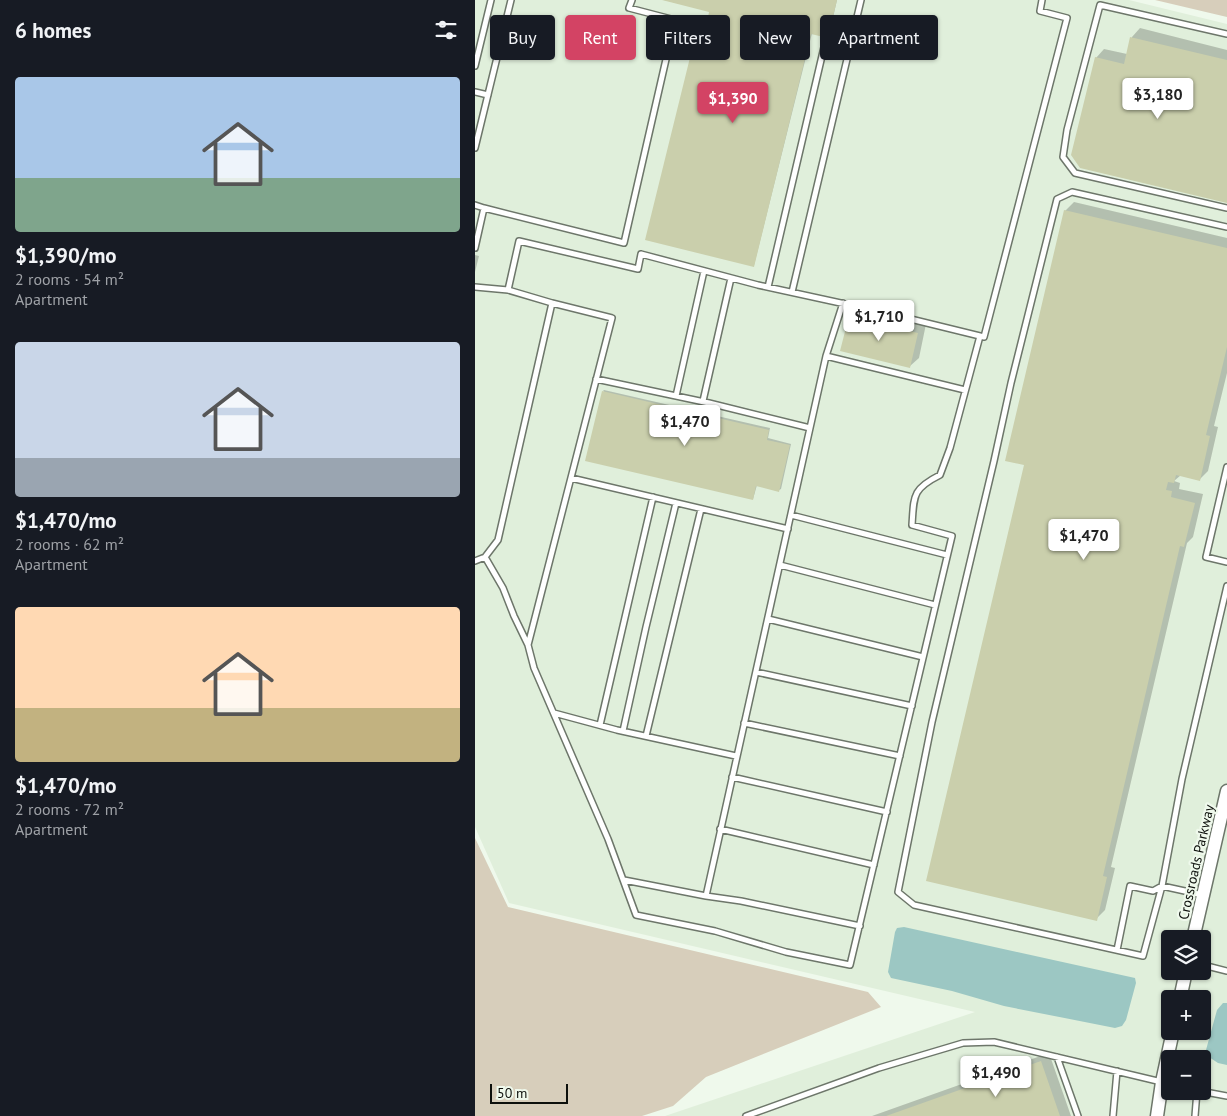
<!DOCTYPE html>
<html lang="en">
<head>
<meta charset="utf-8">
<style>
  body { margin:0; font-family:"PT Sans",sans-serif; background:#20242c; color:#f1f3f6; height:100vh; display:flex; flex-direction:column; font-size:19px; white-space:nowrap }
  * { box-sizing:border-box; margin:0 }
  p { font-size:16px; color:#9ea1a6 }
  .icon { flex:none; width:28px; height:28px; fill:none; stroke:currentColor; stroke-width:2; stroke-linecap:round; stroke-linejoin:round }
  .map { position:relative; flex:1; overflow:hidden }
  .drawer { display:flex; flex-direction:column; background:#171b24; width:475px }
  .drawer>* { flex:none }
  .top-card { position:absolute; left:15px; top:15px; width:475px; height:45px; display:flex; gap:10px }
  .fabs { position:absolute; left:686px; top:930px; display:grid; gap:10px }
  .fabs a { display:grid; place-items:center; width:50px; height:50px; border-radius:5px; background:#171b24; box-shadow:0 1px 4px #0004; font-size:25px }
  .scale { position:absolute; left:15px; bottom:12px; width:78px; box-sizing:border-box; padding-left:5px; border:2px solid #0d100c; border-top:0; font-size:14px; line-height:18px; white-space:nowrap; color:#0d100c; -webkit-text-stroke:4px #eff9ec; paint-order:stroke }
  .price { position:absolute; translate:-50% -42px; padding:0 11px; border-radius:5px; background:#fff; color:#222; font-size:16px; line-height:32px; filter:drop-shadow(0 1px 2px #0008) }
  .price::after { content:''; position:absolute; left:50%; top:30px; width:15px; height:11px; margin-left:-8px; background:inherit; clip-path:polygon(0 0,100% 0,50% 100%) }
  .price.on { background:#d34364; color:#fff }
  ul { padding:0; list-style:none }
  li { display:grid; align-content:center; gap:10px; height:265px; padding:0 15px }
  li span { display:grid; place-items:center; height:155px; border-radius:5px; color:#555 }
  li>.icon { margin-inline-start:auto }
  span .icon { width:90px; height:90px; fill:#fffc; stroke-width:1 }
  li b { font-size:21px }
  h2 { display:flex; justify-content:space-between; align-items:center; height:60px; padding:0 15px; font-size:21px }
  .chip { padding:0 18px; border-radius:5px; background:#171b24; box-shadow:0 1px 4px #0004; font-size:18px; line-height:45px }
  .chip.on { background:#d34364; color:#fff }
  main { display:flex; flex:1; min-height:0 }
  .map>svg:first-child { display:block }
</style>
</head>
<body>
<main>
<section class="drawer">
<h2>6 homes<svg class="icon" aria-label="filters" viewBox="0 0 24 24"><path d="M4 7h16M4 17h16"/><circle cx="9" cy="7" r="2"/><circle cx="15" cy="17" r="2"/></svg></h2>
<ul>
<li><span style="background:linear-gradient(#a9c7e8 65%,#7fa58c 0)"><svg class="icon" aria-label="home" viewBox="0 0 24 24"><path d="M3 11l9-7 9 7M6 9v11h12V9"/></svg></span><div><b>$1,390/mo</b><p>2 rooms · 54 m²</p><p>Apartment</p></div></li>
<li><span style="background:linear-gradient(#c9d6e8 75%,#9aa5b1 0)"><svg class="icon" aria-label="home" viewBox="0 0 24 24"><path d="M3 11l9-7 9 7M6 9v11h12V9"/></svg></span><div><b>$1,470/mo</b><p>2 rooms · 62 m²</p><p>Apartment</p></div></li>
<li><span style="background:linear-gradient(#ffd9b3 65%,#c2b280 0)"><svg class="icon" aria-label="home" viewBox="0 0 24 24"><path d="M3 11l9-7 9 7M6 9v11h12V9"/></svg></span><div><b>$1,470/mo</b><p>2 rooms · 72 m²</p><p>Apartment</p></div></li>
</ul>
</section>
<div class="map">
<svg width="752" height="1116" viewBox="0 0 752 1116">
  <rect width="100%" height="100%" fill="#eff9ec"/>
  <path fill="#e0efdb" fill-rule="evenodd" d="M0,0H654L752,24V1116H190L500,1012L34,903L0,827ZM695,939H728V971H695ZM695,999H728V1031H695ZM695,1059H728V1091H695Z"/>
  <path fill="#d7cebb" d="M680,0H752V17Z
    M0,838L33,907L393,992L406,1007L231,1077L198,1106L167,1116H0Z"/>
  <path fill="#9cc7c3" d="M429,927L660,978L661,983L651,1020L647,1026L640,1028L529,1006L477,991L416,978L413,972L420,932L422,928Z
    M748,1003H752V1065L743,1063L734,1057L731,1050L742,1010Z"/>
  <path fill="#0003" d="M189,0H362L354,35L352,36L337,33L279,265L225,22L226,20L233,22L236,11Z
    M665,28L752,50V202L621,58L629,49L652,54L657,37Z
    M599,202L752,238V373L739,426L743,427L733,471L725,479L706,475L699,481L705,483L704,489L728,494L718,537L712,543L636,867L640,868L630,910L621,919L550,464L590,211Z
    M0,255L4,256L0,272Z
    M383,308L451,324L444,358L435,366L375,317Z
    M129,390L295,428L293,438L316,444L306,489L304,490L282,485L278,499L128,391Z
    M574,1053L596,1116H397Z"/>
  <path fill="#cacfac" d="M187,0H362L353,38L336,34L279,267L170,240L224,21L232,23L234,12Z
    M655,37L752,60V203L605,168L596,155L620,57L649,64Z
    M589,210L752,248V347L731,435L735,436L725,481L701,475L699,483L693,482L691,490L697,491L696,497L720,503L709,547L705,546L628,876L632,877L622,921L451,881L549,465L530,461Z
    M374,316L443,333L435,368L365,351Z
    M127,391L294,430L292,440L315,445L304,492L281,486L278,500L110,461Z
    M566,1061L585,1116H411Z"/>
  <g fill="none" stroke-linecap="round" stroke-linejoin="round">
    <g stroke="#6d766a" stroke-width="8">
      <path id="service" d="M752,34L625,5L592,130L588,157L600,173L752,208
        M0,66L16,0
        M0,92L13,95
        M0,148L36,0
        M0,205L9,208L0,248
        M9,208L149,243L200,20L154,8L157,0
        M0,287L33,290L44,241L163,269L166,254L283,285L407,312L509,337L592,18L565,11L567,0
        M293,287L350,43H376
        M317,292L386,0
        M368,303L351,356L490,390
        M121,379L234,403L335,428
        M201,396L229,271
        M228,401L256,278
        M752,467L731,557L752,562
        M96,478L313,529
        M316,515L472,555
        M10,557L28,588L39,616L53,645L137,318L77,303
        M0,561L10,557L23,540L77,303L33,290
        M305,565L460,605
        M293,619L448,657
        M53,645L59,668L133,839L161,915L240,931L311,952L375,965L477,536L437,525C439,496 437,489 465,475L475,448L505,336
        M281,672L437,706
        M79,713L142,730L261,756
        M269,723L425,756
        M125,725L178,497
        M148,731L171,627L201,503
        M171,736L226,509
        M257,777L412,812
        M245,829L399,865
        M149,880L231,896L351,356
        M728,895L687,886L668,956L439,905L423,892L457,722L519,461L536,383L582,199L597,192L752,227
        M231,896L266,901L385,926
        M642,950L655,886L678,891L687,886L707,779L752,586
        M728,965L752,971
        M582,1057L603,1116
        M725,1091L752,1096
        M271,1116L404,1068L488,1043L519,1042L695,1084
        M638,1116L642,1071
        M720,1116L722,1091"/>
    </g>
    <g stroke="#6d766a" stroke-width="15">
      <path id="tertiary" d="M718,939L752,791
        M705,999L711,971
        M682,1116L687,1082L698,1031"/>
    </g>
    <use href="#service" stroke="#fff" stroke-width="5"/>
    <use href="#tertiary" stroke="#fff" stroke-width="12"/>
  </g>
  <g text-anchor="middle" stroke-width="4.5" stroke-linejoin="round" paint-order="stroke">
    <g font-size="14" fill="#0d100c" stroke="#eff9ec">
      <text transform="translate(721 862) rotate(-77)" y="5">Crossroads Parkway</text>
    </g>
  </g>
</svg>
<div class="fabs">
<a><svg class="icon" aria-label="layers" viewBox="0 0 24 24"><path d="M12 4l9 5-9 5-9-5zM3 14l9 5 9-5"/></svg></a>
<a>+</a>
<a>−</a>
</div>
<div class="scale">50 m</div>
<b class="price" style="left:683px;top:120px">$3,180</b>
<b class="price on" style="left:258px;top:124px">$1,390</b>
<b class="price" style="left:404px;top:342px">$1,710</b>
<b class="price" style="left:210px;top:447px">$1,470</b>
<b class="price" style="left:609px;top:561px">$1,470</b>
<b class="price" style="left:521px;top:1098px">$1,490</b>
<div class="top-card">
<a class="chip">Buy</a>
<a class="chip on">Rent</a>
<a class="chip">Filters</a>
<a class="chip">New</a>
<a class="chip">Apartment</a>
</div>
</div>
</main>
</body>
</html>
